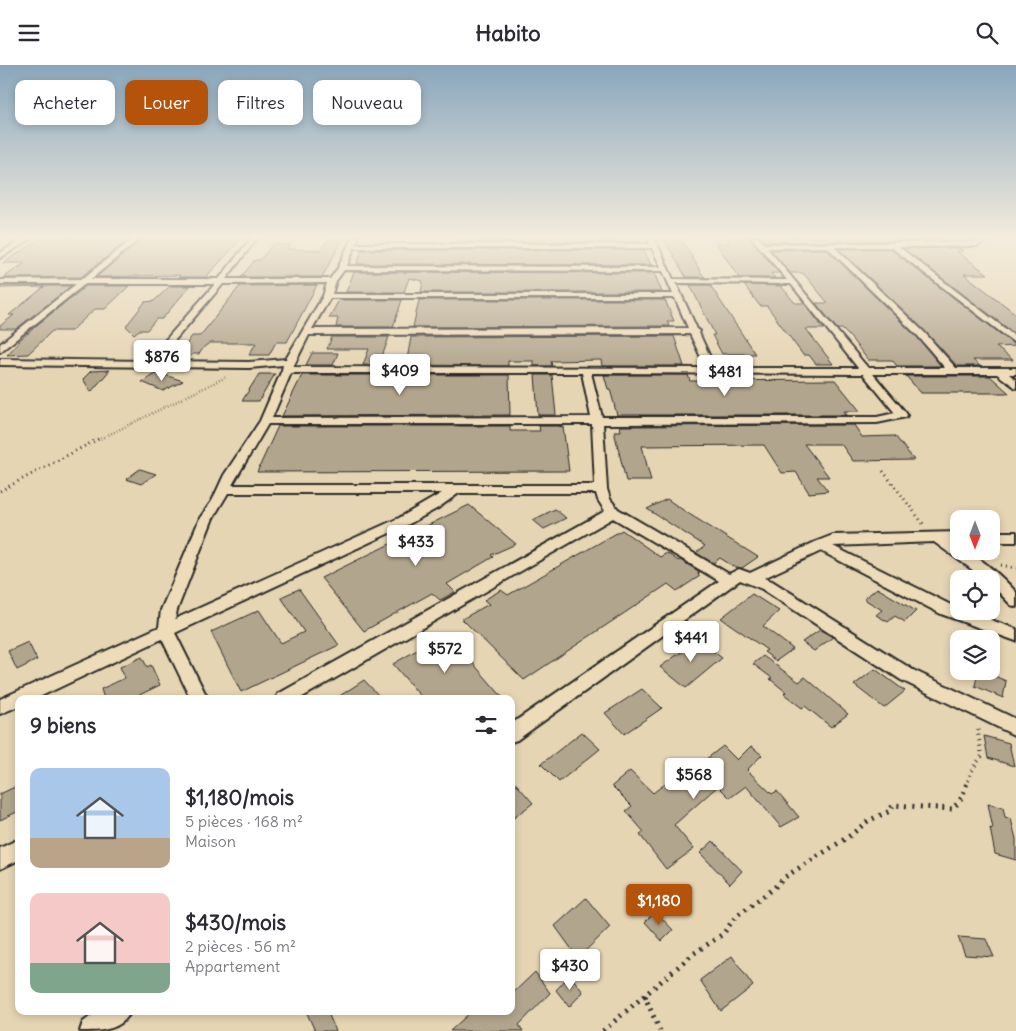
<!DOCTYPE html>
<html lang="fr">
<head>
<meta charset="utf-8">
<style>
  body { margin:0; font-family:Delius,sans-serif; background:#f7f7f7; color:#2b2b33; height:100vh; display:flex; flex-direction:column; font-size:19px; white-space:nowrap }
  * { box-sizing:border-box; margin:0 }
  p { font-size:16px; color:#7c7c81 }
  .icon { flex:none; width:28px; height:28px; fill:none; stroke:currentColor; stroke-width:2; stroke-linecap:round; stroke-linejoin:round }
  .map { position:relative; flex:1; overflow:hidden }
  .sheet { position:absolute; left:15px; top:630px; width:500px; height:320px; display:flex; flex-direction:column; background:#fff; border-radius:10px; box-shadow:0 2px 8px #0003 }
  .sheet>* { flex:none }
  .guide { position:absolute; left:15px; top:15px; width:500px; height:45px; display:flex; gap:10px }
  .needle { width:32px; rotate:180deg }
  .buttons { position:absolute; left:950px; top:445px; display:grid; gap:10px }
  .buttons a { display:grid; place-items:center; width:50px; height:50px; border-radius:10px; background:#fff; box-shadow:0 2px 8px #0003; font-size:25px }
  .price { position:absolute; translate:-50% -42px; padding:0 11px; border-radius:5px; background:#fff; color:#222; font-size:16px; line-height:32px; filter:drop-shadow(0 1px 2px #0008) }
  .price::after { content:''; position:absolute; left:50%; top:30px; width:15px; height:11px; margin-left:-8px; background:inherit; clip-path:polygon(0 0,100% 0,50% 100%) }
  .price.current { background:#b45309; color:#fff }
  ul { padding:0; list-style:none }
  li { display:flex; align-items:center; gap:15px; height:125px; padding:0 15px }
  li span { display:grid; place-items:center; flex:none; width:140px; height:100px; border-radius:10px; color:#555 }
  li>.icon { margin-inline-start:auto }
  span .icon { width:60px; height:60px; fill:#fffc; stroke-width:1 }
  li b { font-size:21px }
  h2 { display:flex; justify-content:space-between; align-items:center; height:60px; padding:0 15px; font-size:21px }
  .tag { padding:0 18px; border-radius:10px; background:#fff; box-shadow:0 2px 8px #0003; font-size:18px; line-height:45px }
  .tag.current { background:#b45309; color:#fff }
  header { display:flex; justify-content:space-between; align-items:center; height:65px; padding:0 15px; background:#fff; font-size:22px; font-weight:700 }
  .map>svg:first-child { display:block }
</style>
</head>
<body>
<header><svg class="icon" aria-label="menu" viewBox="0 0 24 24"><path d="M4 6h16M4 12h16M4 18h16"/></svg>Habito<svg class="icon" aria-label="search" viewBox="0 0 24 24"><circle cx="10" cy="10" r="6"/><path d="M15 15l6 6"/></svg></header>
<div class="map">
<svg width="1016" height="966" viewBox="0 0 1016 966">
  <rect width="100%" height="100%" fill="#e6d5b3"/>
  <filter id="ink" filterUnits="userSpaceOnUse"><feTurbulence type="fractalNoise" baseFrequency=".02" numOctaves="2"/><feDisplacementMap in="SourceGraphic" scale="10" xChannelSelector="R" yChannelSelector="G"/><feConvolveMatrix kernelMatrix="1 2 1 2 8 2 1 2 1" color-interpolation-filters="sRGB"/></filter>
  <g filter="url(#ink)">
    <path fill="#b2a58d" stroke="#2b2b2b" d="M44,172L111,173H131L81,212L3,213L25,198H3Z
      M164,172L167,173L164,176H215L224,172H243L206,212H178L180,210L96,212L144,173Z
      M330,172H344L322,212H241L255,195H260L273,179L291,180L287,184L320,185Z
      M459,172H639L641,177H459Z
      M680,172L702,209L705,212H686L663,173Z
      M731,172H749L779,208H771L775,213H739L716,178H729L727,173Z
      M761,172H939L945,175L765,177Z
      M959,183L964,186H956L988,209H964L1016,249V270L904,184Z
      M826,184L917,272L941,301H897L892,295H868L850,272L842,264H837L816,238H828L803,208H790L771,185Z
      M839,184H890L1016,281L996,282L1013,295H973L980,301H957L925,266Z
      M362,185H644L651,200L357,199Z
      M354,207L654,208L662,227H421L423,216L409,213L404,227H346Z
      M317,220L287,277H276L269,290H249L256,278H210L205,281L199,289H193L186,294L185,292L187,290H179L192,271H200L240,221Z
      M690,220H710L755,289H722L712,270H715Z
      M744,220L781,221L795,238H804L824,264H806L833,299H816L809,290H803L767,241H760Z
      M0,221H71L16,264H0V261L14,250H9L44,222L0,223Z
      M86,221H129L105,244H95L71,266H52L28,289L7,290L19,277H17L33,264H32Z
      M170,221H190L162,254H156L147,265H139L134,269L126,261L145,237L154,236Z
      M339,235H402L393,262H336L338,253H329Z
      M419,235H665L674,256H667L669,261L413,262Z
      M674,271L684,301H602L601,295L551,296L552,301H534V296H508V301L406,300L411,272Z
      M332,272H389L379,300H363L369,284H327Z
      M312,288H338L333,300H306Z
      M110,305L91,327L83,314L91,306Z
      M158,307L168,311L183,316L163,326L142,317Z
      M259,309H275L259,336H242Z
      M302,310H376L374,316H402L404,310H509L510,350L282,351Z
      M535,310H552L556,350H538Z
      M604,310H688L690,316L835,315L860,346H844L847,350H617L610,324H608Z
      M906,311H990L1009,328H921Z
      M854,360L862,372L895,371L914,395L853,396L841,379H804L829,412H817L828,426L809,428L796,407L782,408L764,380L642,381L651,416H626L614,366H621L620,361Z
      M278,361H510V366H540L539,361H558L563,362L569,406L257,407Z
      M140,404L156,409L141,419L126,414Z
      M667,434L686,447L758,492L742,503H736L720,493L713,498L696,488L705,481L647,444Z
      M469,440L516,479L491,490L493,492L447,519L455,527L442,534L440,535L432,528L364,566L321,513Z
      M555,444L566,453L544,464L533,455Z
      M622,465L660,492L667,488L678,496L680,495L700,507L697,508L700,511L677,526L668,519L524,615L462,554L489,539L484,535L501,525L508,530Z
      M877,523L916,546L905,557L895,551L888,557L876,550L882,545L864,534Z
      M299,524L339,580L241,627L211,567L259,545L281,578L304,567L281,532Z
      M752,529L779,546L763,561L793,584L776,596L764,587L767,585L721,553Z
      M820,565L833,572L814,586L802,577Z
      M441,571L454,585L459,582L504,634H423L393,599Z
      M694,572L722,593L686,623L660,602L684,585L682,583Z
      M28,577L37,595L17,605L8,586Z
      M763,591L799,617L805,612L848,649L831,662L805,641L802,643L784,629L786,627L770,614L772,613L753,599Z
      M142,592L147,602L151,600L160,620L131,634H104L101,624L125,613L120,602Z
      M875,604L905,626L884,643L854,620Z
      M978,606H983L1006,616L1003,633L975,621Z
      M364,615L382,634H335Z
      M642,624L662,643L624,669L605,648Z
      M582,667L600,684L559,717L541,699Z
      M984,671L1009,678L1014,701L988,693Z
      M723,681L737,695L751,681L762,690L747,705L772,729L777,726L799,752L781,762L746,721L730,733L718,721L674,760L694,784L666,804L640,770L644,767L626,746L632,741L612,721L630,706L653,728L674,712L678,716Z
      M511,713L533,738L511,755Z
      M19,720V746L0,755V729Z
      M988,739L1003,743L1005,752L1011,754L1016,774V795L995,789L990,763L993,764Z
      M713,776L742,806L730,819L700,788Z
      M586,833L610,862L578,893L555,861Z
      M655,846L673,865L662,876L645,857Z
      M958,872L986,874L994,892L965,890Z
      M732,891L753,921L721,946L700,915Z
      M535,907L550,928L519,960L523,966H450L472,946H511V930Z
      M570,910L583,927L569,942L556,925Z
      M306,946H327L336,966H315Z"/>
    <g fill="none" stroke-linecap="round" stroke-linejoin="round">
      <g stroke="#2b2b2b" stroke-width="4">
        <path id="minor" d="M26,172H34L0,193V188Z
          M135,172H142L91,214H219L252,172H258L226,214H330L338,203L352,172H358L356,179H650L648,173L654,172L673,214L787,215L751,172H758L764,179L976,177L988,172H996L977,181L899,182L1016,272V279L891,182H834L924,267L956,303H1016V309H1009L1016,315V323L997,309H873L906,348L907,350L906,352L877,358L603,359L607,424L610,434L618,444L729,509L739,504L750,508L815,477L833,470L959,467V477H952L959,482V486C976,486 1004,514 1016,527V542L1011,540L991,519V514H985L934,477L833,481L959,544V546H966L1016,564V576L941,549L821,486L764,513L772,516L913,605L1016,654V671L901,615L762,524L740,515L517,675L511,677V659L719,516L613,453L299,634H276L278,629L605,446L598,435L596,428H459L438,443L409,459L175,568L208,634H191L162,574L35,634H19V641L0,649V634L159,562L161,545L200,453L212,436L224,410L260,356L282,305L283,300L249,303L0,300V294L147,296L215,219H85L0,287V279L76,219H0V215L82,214ZM827,182L918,271L945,303H868L767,183ZM354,183H652L661,202L347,201ZM344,205L663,206L673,229H332L336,216ZM327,218L323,231L286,294L249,297L157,296L223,219ZM676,218L791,219L858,303H715L699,268L700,266L697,264ZM330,233H675L688,263L312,264ZM690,269L706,303L293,302L309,270ZM291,308H582L591,352L272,353ZM591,308L863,309L895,348L877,352H602ZM268,359H592L595,420H232ZM228,428H442L399,453L175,554L177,545L213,453Z
          M991,467H1016V477H991Z
          M19,774V795L0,804V783Z
          M98,946H131C121,966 101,966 80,966L83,957Z"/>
      </g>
      <path stroke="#2b2b2b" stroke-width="2.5" stroke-dasharray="0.5 2.5" stroke-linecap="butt" d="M98,375L226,312"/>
      <path stroke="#2b2b2b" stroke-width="3" stroke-dasharray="1 4" stroke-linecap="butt" d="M883,406L924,460
        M0,426L100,373
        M1001,500L1016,503"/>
      <path stroke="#2b2b2b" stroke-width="4" stroke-dasharray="1 4.5" stroke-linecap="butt" d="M968,716L973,703L982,691L978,668L979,661"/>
      <path stroke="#2b2b2b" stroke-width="5" stroke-dasharray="2 5.5" stroke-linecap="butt" d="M646,930L645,932L660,966
        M603,966L693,889L723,869L736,851L773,824L785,812L848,772L868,756L890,746L893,740L953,744L962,732L968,715"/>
      <use href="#minor" fill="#eedcb9" fill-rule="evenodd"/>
    </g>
  </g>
  <linearGradient id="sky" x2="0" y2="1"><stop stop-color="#89a6bd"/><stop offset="0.56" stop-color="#f4ecdd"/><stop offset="1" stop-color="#f4ecdd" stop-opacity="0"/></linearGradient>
  <rect width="1016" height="307" fill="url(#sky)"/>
</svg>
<div class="buttons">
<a><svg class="needle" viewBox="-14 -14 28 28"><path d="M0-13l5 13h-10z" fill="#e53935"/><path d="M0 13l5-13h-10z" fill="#7c7c81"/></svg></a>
<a><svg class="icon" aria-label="locate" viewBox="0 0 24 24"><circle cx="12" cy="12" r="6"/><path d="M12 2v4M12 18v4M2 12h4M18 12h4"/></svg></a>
<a><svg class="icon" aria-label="layers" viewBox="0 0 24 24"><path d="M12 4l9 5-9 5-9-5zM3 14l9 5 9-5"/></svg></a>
</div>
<b class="price" style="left:162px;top:317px">$876</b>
<b class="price" style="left:400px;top:331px">$409</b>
<b class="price" style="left:725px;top:332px">$481</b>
<b class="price" style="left:416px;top:502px">$433</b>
<b class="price" style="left:691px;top:598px">$441</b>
<b class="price" style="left:445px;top:609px">$572</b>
<b class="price" style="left:694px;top:735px">$568</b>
<b class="price current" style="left:659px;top:861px">$1,180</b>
<b class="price" style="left:570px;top:926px">$430</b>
<div class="guide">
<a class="tag">Acheter</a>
<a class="tag current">Louer</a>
<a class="tag">Filtres</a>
<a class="tag">Nouveau</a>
</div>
<section class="sheet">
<h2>9 biens<svg class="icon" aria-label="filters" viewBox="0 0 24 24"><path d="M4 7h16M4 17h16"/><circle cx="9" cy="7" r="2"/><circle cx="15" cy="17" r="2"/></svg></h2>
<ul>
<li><span style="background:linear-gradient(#a9c7e8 70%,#b9a48a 0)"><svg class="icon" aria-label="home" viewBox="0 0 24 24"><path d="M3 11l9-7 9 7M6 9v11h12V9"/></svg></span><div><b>$1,180/mois</b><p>5 pièces · 168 m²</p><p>Maison</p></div></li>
<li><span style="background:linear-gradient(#f6c9c9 70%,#7fa58c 0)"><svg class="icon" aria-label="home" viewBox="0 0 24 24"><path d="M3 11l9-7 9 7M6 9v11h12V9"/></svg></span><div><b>$430/mois</b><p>2 pièces · 56 m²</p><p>Appartement</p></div></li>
</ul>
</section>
</div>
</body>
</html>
